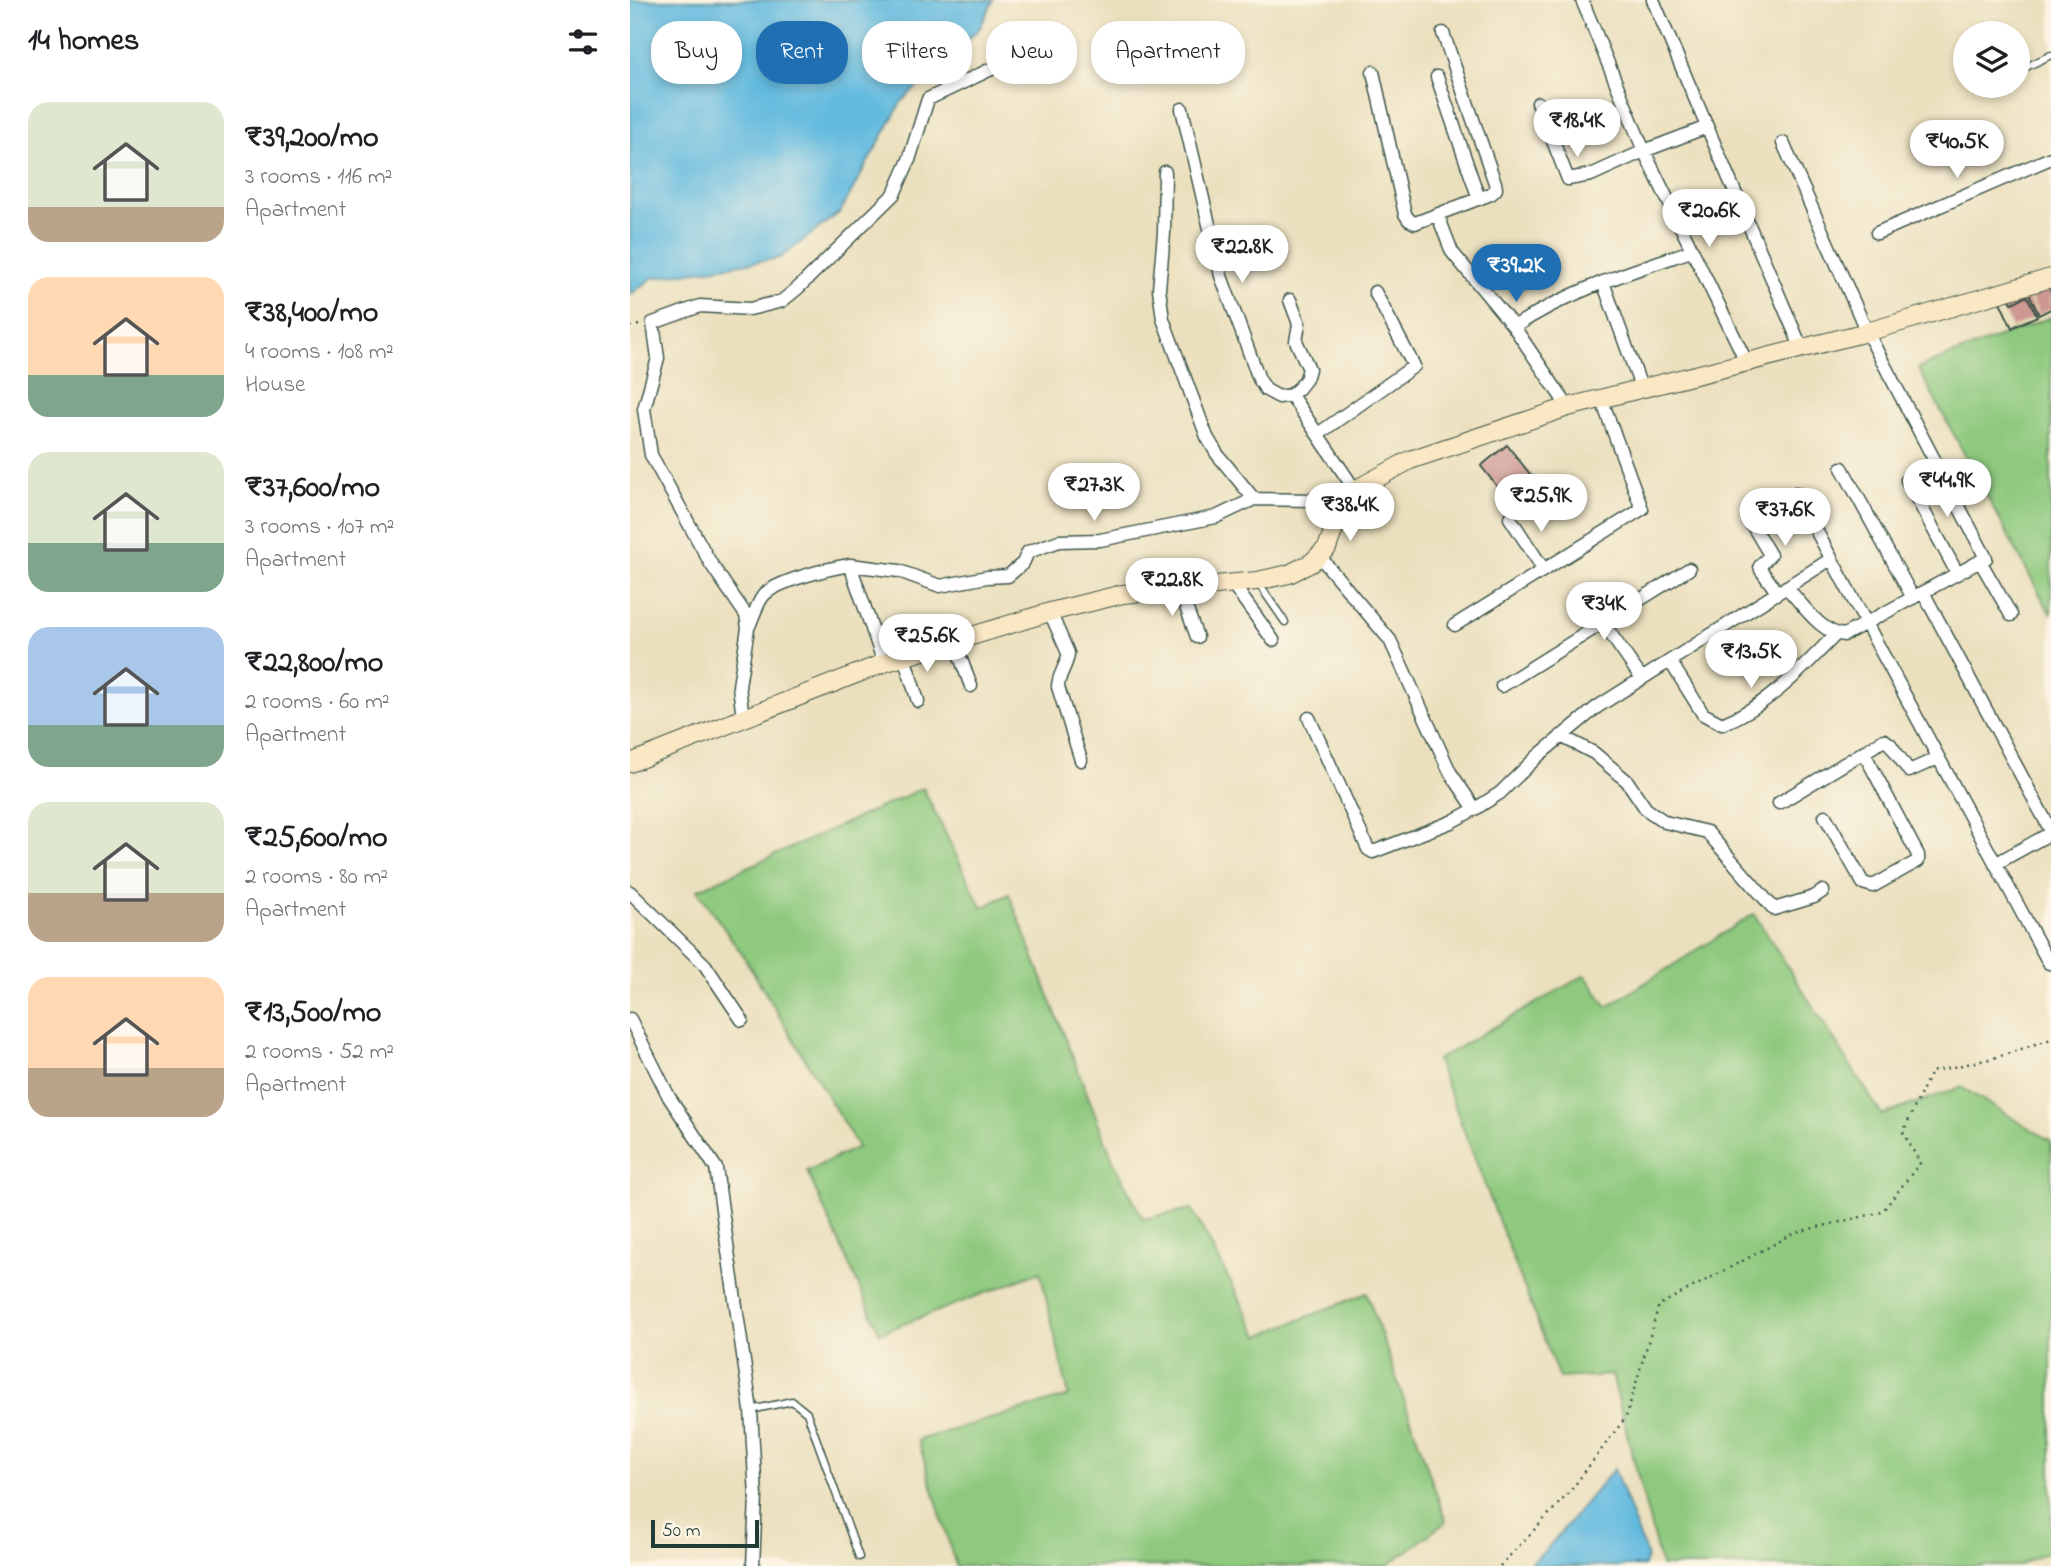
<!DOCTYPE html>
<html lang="en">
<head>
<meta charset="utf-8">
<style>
  body { margin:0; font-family:"Indie Flower",sans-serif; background:#f2f2f2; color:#202124; height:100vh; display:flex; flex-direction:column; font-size:26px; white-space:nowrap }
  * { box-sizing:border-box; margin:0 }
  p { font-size:23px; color:#757577 }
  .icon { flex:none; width:38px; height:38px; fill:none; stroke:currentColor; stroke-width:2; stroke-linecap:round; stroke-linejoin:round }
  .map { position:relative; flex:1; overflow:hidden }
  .side { display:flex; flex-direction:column; background:#fff; width:630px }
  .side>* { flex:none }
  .banner { position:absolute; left:21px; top:21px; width:665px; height:63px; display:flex; gap:14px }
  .fabs { position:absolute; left:1323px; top:21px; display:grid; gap:14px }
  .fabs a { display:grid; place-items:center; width:77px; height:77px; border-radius:50%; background:#fff; box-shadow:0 4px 10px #0003; font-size:35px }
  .scale { position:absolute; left:21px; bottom:18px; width:108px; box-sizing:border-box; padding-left:7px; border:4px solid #1f3d34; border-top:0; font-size:19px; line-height:24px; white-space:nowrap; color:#1f3d34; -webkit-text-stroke:5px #fcf5e5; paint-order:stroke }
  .price { position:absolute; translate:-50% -60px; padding:0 16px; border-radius:24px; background:#fff; color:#222; font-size:23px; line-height:46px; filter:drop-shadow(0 2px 4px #0008) }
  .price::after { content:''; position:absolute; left:50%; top:42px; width:21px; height:16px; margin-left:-10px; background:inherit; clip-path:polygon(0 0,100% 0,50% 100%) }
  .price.selected { background:#1f6fb2; color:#fff }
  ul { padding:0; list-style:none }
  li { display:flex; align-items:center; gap:21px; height:175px; padding:0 28px }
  li span { display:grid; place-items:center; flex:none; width:196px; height:140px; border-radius:21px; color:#555 }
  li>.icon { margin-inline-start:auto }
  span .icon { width:84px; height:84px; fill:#fffc; stroke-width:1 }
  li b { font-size:30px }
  h2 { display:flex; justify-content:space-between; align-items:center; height:84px; padding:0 28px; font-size:30px }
  .pill { padding:0 24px; border-radius:28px; background:#fff; box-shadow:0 4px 10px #0003; font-size:24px; line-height:63px }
  .pill.selected { background:#1f6fb2; color:#fff }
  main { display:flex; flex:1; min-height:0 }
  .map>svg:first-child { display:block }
</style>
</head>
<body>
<main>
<section class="side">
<h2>14 homes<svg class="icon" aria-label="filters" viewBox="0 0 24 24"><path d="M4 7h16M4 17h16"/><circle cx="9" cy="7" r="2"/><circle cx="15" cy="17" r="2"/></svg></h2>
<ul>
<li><span style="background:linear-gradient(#dfe7d0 75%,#b9a48a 0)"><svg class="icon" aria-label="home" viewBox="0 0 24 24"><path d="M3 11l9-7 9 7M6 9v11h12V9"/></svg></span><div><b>₹39,200/mo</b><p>3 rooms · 116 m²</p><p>Apartment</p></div></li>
<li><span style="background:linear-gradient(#ffd9b3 70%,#7fa58c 0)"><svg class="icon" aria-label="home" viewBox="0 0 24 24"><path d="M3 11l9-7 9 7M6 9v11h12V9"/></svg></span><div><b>₹38,400/mo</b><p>4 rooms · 108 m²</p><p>House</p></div></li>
<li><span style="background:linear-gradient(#dfe7d0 65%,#7fa58c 0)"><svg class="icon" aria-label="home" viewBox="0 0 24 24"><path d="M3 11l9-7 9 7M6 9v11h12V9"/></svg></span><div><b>₹37,600/mo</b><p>3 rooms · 107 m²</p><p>Apartment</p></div></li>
<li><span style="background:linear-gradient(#a9c7e8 70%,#7fa58c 0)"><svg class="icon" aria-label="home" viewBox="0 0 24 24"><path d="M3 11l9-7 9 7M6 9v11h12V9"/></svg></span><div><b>₹22,800/mo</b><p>2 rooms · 60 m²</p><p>Apartment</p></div></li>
<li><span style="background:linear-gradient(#dfe7d0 65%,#b9a48a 0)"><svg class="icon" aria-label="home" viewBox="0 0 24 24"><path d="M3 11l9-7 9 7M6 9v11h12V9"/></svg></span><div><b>₹25,600/mo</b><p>2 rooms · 80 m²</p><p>Apartment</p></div></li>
<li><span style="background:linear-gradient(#ffd9b3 65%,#b9a48a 0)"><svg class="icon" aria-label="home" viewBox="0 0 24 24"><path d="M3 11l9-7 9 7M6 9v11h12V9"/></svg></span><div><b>₹13,500/mo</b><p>2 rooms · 52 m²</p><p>Apartment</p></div></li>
</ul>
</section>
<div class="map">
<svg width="1421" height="1566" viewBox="0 0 1421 1566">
  <rect width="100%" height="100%" fill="#fcf5e5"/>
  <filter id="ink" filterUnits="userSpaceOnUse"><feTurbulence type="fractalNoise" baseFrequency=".0143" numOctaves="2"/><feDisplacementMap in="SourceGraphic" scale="14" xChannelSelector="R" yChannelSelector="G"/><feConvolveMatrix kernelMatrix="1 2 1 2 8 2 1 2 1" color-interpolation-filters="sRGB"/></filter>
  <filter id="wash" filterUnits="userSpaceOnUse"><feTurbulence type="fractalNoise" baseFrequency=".00686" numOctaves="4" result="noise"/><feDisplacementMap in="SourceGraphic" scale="28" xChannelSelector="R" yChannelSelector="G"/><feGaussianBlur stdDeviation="1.57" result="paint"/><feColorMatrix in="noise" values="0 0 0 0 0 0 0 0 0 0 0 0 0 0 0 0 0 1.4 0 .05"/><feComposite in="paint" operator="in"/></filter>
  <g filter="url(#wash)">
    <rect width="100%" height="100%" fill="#ebe0be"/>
    <path fill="#8ec97e" stroke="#568359" stroke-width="2" d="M1421,317V615L1288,368Z
      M293,788L352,908L379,894L483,1160L513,1219L562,1209L629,1336L737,1293L816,1522L757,1566H326L288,1440L439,1396L410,1272L250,1333L177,1171L228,1147L114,957L67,890Z
      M1124,914L1252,1115L1331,1087L1421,1141V1550L1388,1566H1031L982,1375L929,1378L807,1060L955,975L977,1007Z"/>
    <path fill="#62badf" stroke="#407c8a" stroke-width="2" d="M0,0H363L350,28L272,101L210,212L150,258L22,278L0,295Z
      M984,1469L1017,1556L1014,1566H897L915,1551Z"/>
    <g id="blocks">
      <path fill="#cd9792" d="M1418,285L1421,292V309L1409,315L1399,294Z
        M1397,296L1407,316L1382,328L1370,302L1379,298L1382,303Z
        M877,445L907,483L881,504L851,466Z"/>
    </g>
  </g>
  <g filter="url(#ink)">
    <use href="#blocks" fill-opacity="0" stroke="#3e5549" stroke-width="2"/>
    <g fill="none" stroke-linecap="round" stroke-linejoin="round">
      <g stroke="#3e5549" stroke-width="9">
        <path id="lane" d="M1388,71L1421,55
          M1344,91L1355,86
          M628,583L655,622
          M121,1410L162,1401L177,1413L229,1557"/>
      </g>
      <g stroke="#3e5549" stroke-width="15">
        <path id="street" d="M952,0L1014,151L1077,127
          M1023,0L1171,347
          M743,72L775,214L779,220L785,223L861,194L866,189L865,183L813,33
          M807,77L849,199
          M908,103L938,179L961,175L1014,151L1116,361
          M552,109L591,276L629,379L636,390L649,397L661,395L669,388L676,379L679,369L666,341L669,324L660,300
          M1153,143L1237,332L1356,558L1214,635C1190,633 1172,603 1156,587
          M535,172L534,233L529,289L533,319L577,437L587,454L624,499
          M808,216L822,252L884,327L938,407
          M1247,233L1421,158
          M973,282L1011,387
          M884,327C938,291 1000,272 1061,251
          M661,395L725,490
          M688,434L784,366L745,292
          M1212,468L1283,598
          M1277,480L1327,573
          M1166,493L1419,963
          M880,518L914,570
          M1121,523L1140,555L1130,566L1131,570L1147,592
          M690,557L760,640L820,772L845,809
          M1350,561L1381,615
          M220,565L269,571L310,586L357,577L378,576L393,563L398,552L429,541L470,540L586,517L624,499L686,500L713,504
          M602,583L643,640
          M549,588L567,637
          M1293,592L1421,831
          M420,612L438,653C438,665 428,674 428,687L451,760
          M973,623L1012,679
          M825,625L1012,509L971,398
          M119,626C123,617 127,604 133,596C145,581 201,568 220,565L254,663
          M324,641L341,686
          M274,657L288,701
          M1040,661L1073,714L1092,724C1139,705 1171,670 1206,634
          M872,686L1059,569
          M113,718L109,686L118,628L116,615L81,564L21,455L14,409L28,358L23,323L70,306L120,309L152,301L168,288L264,194L279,160L298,99L410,46L417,39L418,30
          M679,718L738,849L743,852L821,822L845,809L870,793L909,755L967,707L1201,559
          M931,736L964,753L997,781L1016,809L1035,822L1077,832L1144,909L1184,897L1193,891
          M1149,803L1254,740L1260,744L1279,771L1308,758
          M1195,816L1233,883L1243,886L1288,861V855L1234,753
          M1365,864L1421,833
          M0,892L75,965L112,1020
          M0,1019L39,1097L86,1168L121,1410L126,1497L123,1566"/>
      </g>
      <g stroke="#3e5549" stroke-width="20">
        <path id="secondary" d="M0,763L254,663L420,612L493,594L627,581L659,574L681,563L697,548L713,504L725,490L780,460L938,407L1237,332L1421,278"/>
      </g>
      <path stroke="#3e5549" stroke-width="2.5" stroke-dasharray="2 5" stroke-linecap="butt" d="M0,326L11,325
        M870,1566L938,1494L996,1417L1029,1305L1167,1232L1252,1212L1290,1163L1273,1132L1301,1072L1364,1058L1421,1039"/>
      <use href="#lane" stroke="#fff" stroke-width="6"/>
      <use href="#street" stroke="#fff" stroke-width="12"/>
      <use href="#secondary" stroke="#fae7c3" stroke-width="18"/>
    </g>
  </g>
</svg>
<div class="fabs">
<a><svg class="icon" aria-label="layers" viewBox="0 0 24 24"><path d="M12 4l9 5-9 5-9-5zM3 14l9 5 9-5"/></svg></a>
</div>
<div class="scale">50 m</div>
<b class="price" style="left:947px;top:159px">₹18.4K</b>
<b class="price" style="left:1327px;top:180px">₹40.5K</b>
<b class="price" style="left:1079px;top:249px">₹20.6K</b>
<b class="price" style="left:612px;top:285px">₹22.8K</b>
<b class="price selected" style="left:886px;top:304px">₹39.2K</b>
<b class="price" style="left:1317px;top:519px">₹44.9K</b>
<b class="price" style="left:464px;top:523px">₹27.3K</b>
<b class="price" style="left:911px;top:534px">₹25.9K</b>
<b class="price" style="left:720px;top:543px">₹38.4K</b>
<b class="price" style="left:1155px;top:548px">₹37.6K</b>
<b class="price" style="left:542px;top:618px">₹22.8K</b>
<b class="price" style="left:974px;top:642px">₹34K</b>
<b class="price" style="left:297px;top:674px">₹25.6K</b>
<b class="price" style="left:1121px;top:690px">₹13.5K</b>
<div class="banner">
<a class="pill">Buy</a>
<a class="pill selected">Rent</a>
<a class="pill">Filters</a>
<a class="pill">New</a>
<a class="pill">Apartment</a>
</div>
</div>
</main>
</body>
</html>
